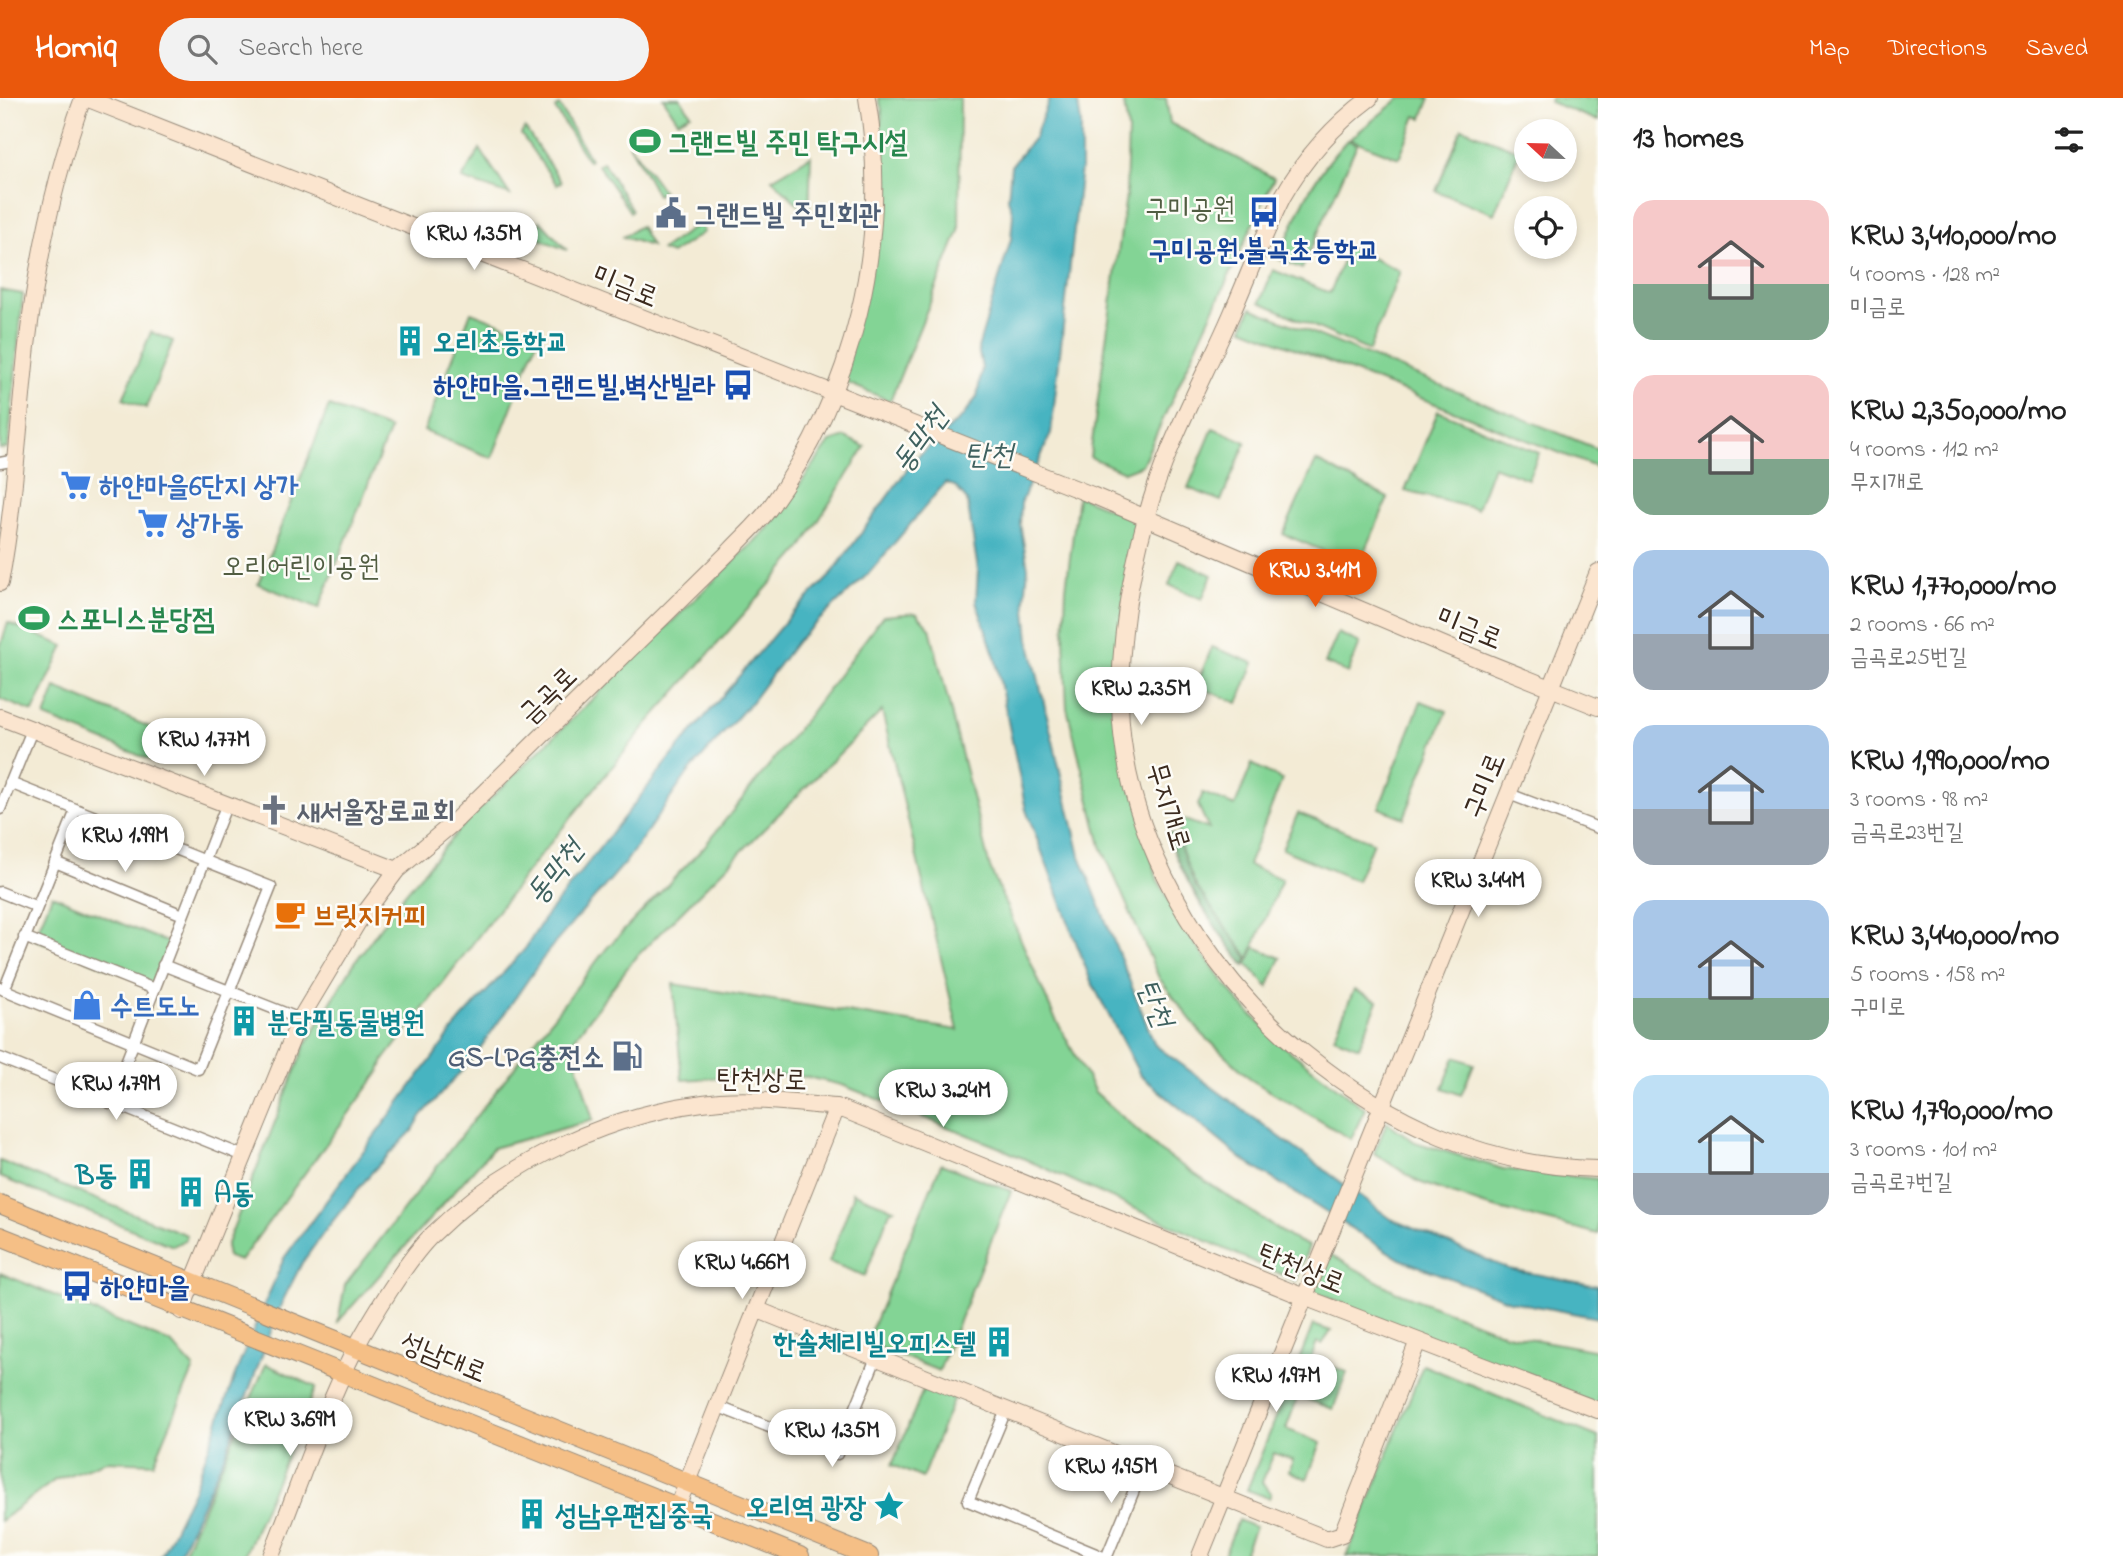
<!DOCTYPE html>
<html lang="en">
<head>
<meta charset="utf-8">
<style>
  body { margin:0; font-family:"Indie Flower","Poor Story",sans-serif; background:#f2f2f2; color:#222; height:100vh; display:flex; flex-direction:column; font-size:26px; white-space:nowrap }
  * { box-sizing:border-box; margin:0 }
  p { font-size:23px; color:#767676 }
  .icon { flex:none; width:38px; height:38px; fill:none; stroke:currentColor; stroke-width:2; stroke-linecap:round; stroke-linejoin:round }
  .map { position:relative; flex:1; overflow:hidden }
  .details { display:flex; flex-direction:column; background:#fff; width:525px }
  .details>* { flex:none }
  .needle { width:46px; rotate:292deg }
  .fabs { position:absolute; left:1514px; top:21px; display:grid; gap:14px }
  .fabs a { display:grid; place-items:center; width:63px; height:63px; border-radius:50%; background:#fff; box-shadow:0 4px 10px #0003; font-size:35px }
  .price { position:absolute; translate:-50% -60px; padding:0 16px; border-radius:24px; background:#fff; color:#222; font-size:23px; line-height:46px; filter:drop-shadow(0 2px 4px #0008) }
  .price::after { content:''; position:absolute; left:50%; top:42px; width:21px; height:16px; margin-left:-10px; background:inherit; clip-path:polygon(0 0,100% 0,50% 100%) }
  .price.on { background:#ea580c; color:#fff }
  ul { padding:0; list-style:none }
  li { display:flex; align-items:center; gap:21px; height:175px; padding:0 35px }
  li span { display:grid; place-items:center; flex:none; width:196px; height:140px; border-radius:21px; color:#555 }
  li>.icon { margin-inline-start:auto }
  span .icon { width:84px; height:84px; fill:#fffc; stroke-width:1 }
  li b { font-size:30px }
  h2 { display:flex; justify-content:space-between; align-items:center; height:84px; padding:0 35px; font-size:30px }
  header { display:flex; align-items:center; gap:42px; box-sizing:border-box; height:98px; padding:0 35px; background:#ea580c; color:#fff }
  header strong { font-size:33px }
  nav { display:flex; gap:38px; margin-inline-start:auto; font-size:24px }
  .search { width:490px; height:63px; background:#f2f2f2; display:flex; align-items:center; gap:18px; box-sizing:border-box; padding:0 24px; border-radius:38px; color:#767676; font-size:26px }
  main { display:flex; flex:1; min-height:0 }
  .map>svg:first-child { display:block }
</style>
</head>
<body>
<header>
<strong>Homiq</strong>
<div class="search"><svg class="icon" aria-label="search" viewBox="0 0 24 24"><circle cx="10" cy="10" r="6"/><path d="M15 15l6 6"/></svg>Search here</div>
<nav><a>Map</a><a>Directions</a><a>Saved</a></nav>
</header>
<main>
<div class="map">
<svg width="1598" height="1458" viewBox="0 0 1598 1458">
  <rect width="100%" height="100%" fill="#fdfcf7"/>
  <filter id="ink" filterUnits="userSpaceOnUse"><feTurbulence type="fractalNoise" baseFrequency=".0143" numOctaves="2"/><feDisplacementMap in="SourceGraphic" scale="14" xChannelSelector="R" yChannelSelector="G"/><feConvolveMatrix kernelMatrix="1 2 1 2 8 2 1 2 1" color-interpolation-filters="sRGB"/></filter>
  <filter id="wash" filterUnits="userSpaceOnUse"><feTurbulence type="fractalNoise" baseFrequency=".00686" numOctaves="4" result="noise"/><feDisplacementMap in="SourceGraphic" scale="28" xChannelSelector="R" yChannelSelector="G"/><feGaussianBlur stdDeviation="1.57" result="paint"/><feColorMatrix in="noise" values="0 0 0 0 0 0 0 0 0 0 0 0 0 0 0 0 0 1.4 0 .05"/><feComposite in="paint" operator="in"/></filter>
  <g filter="url(#wash)">
    <rect width="100%" height="100%" fill="#f3ebd5"/>
    <path fill="#83d495" stroke="#5f7f5a" stroke-width="2" d="M663,0H680L691,16L678,23Z
      M878,0H960L959,133L890,303L838,281L873,131L882,12Z
      M1123,0H1166L1170,25L1274,80L1142,367L1124,374L1090,359L1126,97L1128,32Z
      M1400,0H1430L1422,20L1416,18L1399,60L1350,41Z
      M1551,0H1598V23L1550,4Z
      M559,7L590,61L588,63L555,11Z
      M525,30L561,84L557,87L521,36Z
      M1462,30L1520,53L1494,116L1436,93Z
      M1347,42L1357,46L1302,171L1279,161C1299,111 1310,82 1347,42Z
      M629,46L663,93L657,97Z
      M480,51L510,97L462,81Z
      M811,58L809,117L772,81Z
      M603,64L632,112L630,114L598,67Z
      M540,123L567,152L534,139Z
      M700,125L704,134L671,156L661,152Z
      M640,128L651,148L623,139Z
      M1348,149L1400,173L1369,253L1260,204L1273,172L1330,195Z
      M0,192L23,196L8,350L0,351Z
      M1251,210L1598,351V370L1243,230Z
      M471,214L538,240L492,360L424,333Z
      M151,234L173,243L146,310L123,301Z
      M329,308L390,331L319,510L258,486Z
      M1438,313L1539,355L1528,381L1493,368L1477,411L1405,393Z
      M1213,330L1246,344L1221,403L1188,390Z
      M845,339L865,349L800,452L647,626L534,765L384,962L380,973L240,1163L228,1159L226,1148L305,948L353,867L403,798L461,729L770,428L830,344Z
      M1316,363L1388,400L1359,468L1283,436Z
      M1078,398L1139,423L1114,601L1157,781L1192,842L1240,905L1282,947L1365,1011L1351,1041L1253,983L1201,935L1159,880L1101,748L1067,610L1064,542L1066,490Z
      M1179,462L1212,477L1202,501L1169,487Z
      M916,515L930,530L990,770L1053,916L1095,994L1160,1053L1291,1140L1309,1148L1296,1183L998,1049L842,987L807,979L771,977L682,982L673,886L958,932L882,613L634,861L571,945L593,1022L493,1050L338,1224L345,1187L607,850L703,750L805,622L883,518Z
      M8,525L64,548L33,614L0,601V549Z
      M1338,535L1360,545L1348,575L1325,565Z
      M1212,549L1254,565L1238,605L1196,588Z
      M56,590L171,638L160,666L45,619Z
      M1421,603L1447,613L1404,720L1379,710Z
      M1252,666L1282,682L1248,767L1282,781L1249,860C1219,821 1174,773 1179,720L1209,731L1198,707L1203,695L1235,708Z
      M1298,715L1373,744L1357,783L1282,751Z
      M52,797L169,845L153,887L34,841Z
      M1255,849L1281,860L1268,889L1247,866Z
      M1354,892L1378,903L1359,949L1334,939Z
      M1455,959L1474,966L1461,997L1443,990Z
      M1387,1024L1415,1044L1503,1071L1598,1081V1136L1483,1107L1419,1084L1374,1055Z
      M0,1063L187,1137L185,1142L173,1148L0,1079Z
      M941,1066L1011,1093L939,1273L866,1244Z
      M852,1094L894,1111L890,1113L865,1178L829,1164L853,1099Z
      M1328,1155L1395,1193L1506,1236L1598,1253V1308L1313,1194Z
      M0,1175L171,1245L194,1270L154,1365L106,1363L55,1382L0,1423Z
      M1313,1227L1331,1233L1322,1246L1317,1244L1307,1271L1323,1277L1327,1267L1347,1274L1333,1311L1298,1298L1286,1331L1321,1345L1307,1381L1289,1373L1293,1362L1274,1355L1262,1384L1271,1395L1269,1400L1247,1392Z
      M266,1266L316,1289L244,1458H182Z
      M1423,1267L1598,1339V1458H1347Z
      M926,1285L955,1297L922,1380L892,1367Z
      M1238,1422L1255,1429L1243,1458H1224Z"/>
    <path fill="#6ab67e" stroke="#52704e" stroke-width="2" d="M1167,734L1176,737L1195,787L1248,860L1245,868C1211,826 1184,785 1167,734Z"/>
    <path fill="#46b4c1" stroke="#406f70" stroke-width="2" d="M1050,0H1077L1081,25V70L1051,335L1021,405L1020,426L1028,470L1025,502L1029,541L1080,758L1155,947L1391,1121L1509,1171L1598,1188V1220L1510,1203L1400,1161L1243,1062L1140,977L1090,881L1026,712L995,559L976,503L978,472L967,402L955,388L945,385L870,474L797,543L752,603L688,675L625,765L548,853L474,959L422,1017L412,1033L372,1074L327,1130L302,1165L282,1204L226,1354L178,1458H161L193,1393L238,1269L284,1160L460,923L525,851L543,822L676,653L788,520L830,478L914,362L962,319L977,299L982,270L978,250L1011,141L1013,116L1008,101L1011,68L1034,40Z"/>
  </g>
  <g filter="url(#ink)">
    <g fill="none" stroke-linecap="round" stroke-linejoin="round">
      <g stroke="#978a7a" stroke-width="13">
        <path id="street" d="M0,365L16,362
          M1509,696L1598,730
          M0,711L32,632
          M55,764L183,817
          M0,794L37,809
          M24,839L154,891
          M163,867L300,921
          M0,890L198,971L271,789L10,685
          M4,892L76,712
          M0,960L244,1058
          M110,1005L226,708
          M719,1309L837,1356L876,1260
          M1006,1312L968,1403L1101,1458
          M1107,1458L1144,1368"/>
      </g>
      <g stroke="#978a7a" stroke-width="18">
        <path id="secondary" d="M86,0L1092,397L1451,550L1598,609
          M1370,0C1334,27 1305,59 1283,98C1264,136 1249,176 1232,215C1203,282 1165,349 1146,420C1130,478 1120,543 1120,603C1122,734 1202,872 1303,954C1389,1024 1485,1069 1598,1071
          M0,485C15,407 18,327 27,248C37,163 54,80 83,0
          M0,619L397,772
          M758,1212L1327,1441L1342,1436L1418,1243
          M181,1213L300,921L358,824L397,772L452,726L729,454C742,440 757,427 769,411C854,295 891,142 867,0
          M677,1409L837,1009
          M271,1458C298,1390 322,1317 355,1251C371,1221 408,1160 432,1137C508,1062 614,1013 720,1003C760,1000 798,1006 837,1009L1304,1199L1598,1312
          M1200,1458L1598,474"/>
      </g>
      <g stroke="#978a7a" stroke-width="20">
        <path id="primary" d="M0,1106L869,1458
          M0,1138L800,1458"/>
      </g>
      <use href="#street" stroke="#fff" stroke-width="10"/>
      <use href="#secondary" stroke="#fbe5cf" stroke-width="16"/>
      <use href="#primary" stroke="#f5bf86" stroke-width="18"/>
    </g>
  </g>
  <defs>
    <g id="stadium-bare" transform="scale(2.415)"><path d="M0-5a6.5 5 0 1 0 0 10a6.5 5 0 1 0 0-10ZM-3.5-1.8h7v3.6h-7Z" fill="#2e9e5b" stroke="#fdfcf7" stroke-width="2.5" paint-order="stroke"/></g>
    <g id="bus-bare" transform="scale(2.415)"><path d="M-5-6H5V4H4V6H2V4H-2V6H-4V4H-5ZM-3.5-4V0h7V-4ZM-3.5 1.2v1.5H-2V1.2ZM2 1.2v1.5H3.5V1.2Z" fill="#1a4fb4" stroke="#fdfcf7" stroke-width="2.5" paint-order="stroke"/></g>
    <g id="civic-bare" transform="scale(2.415)"><path d="M-.6-6.5H3V-4.5H.6V-3L4-1V1h2V6H-6V1h2V-1L-.6-3ZM-1.2 2.5V6h2.4V2.5Z" fill="#5c6f8a" stroke="#fdfcf7" stroke-width="2.5" paint-order="stroke"/></g>
    <g id="building-bare" transform="scale(2.415)"><path d="M-4-6H4V6H1V3H-1V6H-4ZM-2.5-4.3h1.7v1.8h-1.7ZM.8-4.3h1.7v1.8H.8ZM-2.5-1h1.7V.8h-1.7ZM.8-1h1.7V.8H.8Z" fill="#0f9aa8" stroke="#fdfcf7" stroke-width="2.5" paint-order="stroke"/></g>
    <g id="supermarket-bare" transform="scale(2.415)"><path d="M-6-5.5h2.5l.6 2H6L4.5 2H-2.5L-4.4-4H-6ZM-1.5 3.2a1.3 1.3 0 1 0 .1 0ZM3 3.2a1.3 1.3 0 1 0 .1 0Z" fill="#3f7fe0" stroke="#fdfcf7" stroke-width="2.5" paint-order="stroke"/></g>
    <g id="church-bare" transform="scale(2.415)"><path d="M-1.2-6h2.4v3.5h3.3v2.4h-3.3V6h-2.4V-.1h-3.3v-2.4h3.3Z" fill="#6b7280" stroke="#fdfcf7" stroke-width="2.5" paint-order="stroke"/></g>
    <g id="cafe-bare" transform="scale(2.415)"><path d="M-5.5-4.5H6V0H3Q3 3.5 0 3.5H-2.5Q-5.5 3.5-5.5 0ZM3-3.2v2h1.7v-2ZM-6 4.5H4V6H-6Z" fill="#e8710a" stroke="#fdfcf7" stroke-width="2.5" paint-order="stroke"/></g>
    <g id="shop-bare" transform="scale(2.415)"><path d="M-5-2.5h2.3a2.7 3.5 0 0 1 5.4 0H5L5.5 6h-11ZM-1.5-2.5h3a1.5 2.3 0 0 0-3 0Z" fill="#3f7fe0" stroke="#fdfcf7" stroke-width="2.5" paint-order="stroke"/></g>
    <g id="fuel-bare" transform="scale(2.415)"><path d="M-5.5-6h7V0h2V4h1.3V-2.5L3-4.5l.8-.8L6-3V5H2.5V1h-1V6h-7ZM-4.2-4.7v3.2H.2V-4.7Z" fill="#5c6f8a" stroke="#fdfcf7" stroke-width="2.5" paint-order="stroke"/></g>
    <g id="sight-bare" transform="scale(2.415)"><path d="M0-6L1.8-2.2L6-1.7L2.9 1.2L3.7 5.4L0 3.3L-3.7 5.4L-2.9 1.2L-6-1.7L-1.8-2.2Z" fill="#0f9aa8" stroke="#fdfcf7" stroke-width="2.5" paint-order="stroke"/></g>
  </defs>
  <g fill-rule="evenodd">
    <use href="#stadium-bare" x="645" y="43"/>
    <use href="#bus-bare" x="1264" y="114"/>
    <use href="#civic-bare" x="671" y="115"/>
    <use href="#building-bare" x="410" y="243"/>
    <use href="#bus-bare" x="738" y="287"/>
    <use href="#supermarket-bare" x="76" y="387"/>
    <use href="#supermarket-bare" x="153" y="425"/>
    <use href="#stadium-bare" x="34" y="520"/>
    <use href="#church-bare" x="274" y="712"/>
    <use href="#cafe-bare" x="290" y="816"/>
    <use href="#shop-bare" x="87" y="907"/>
    <use href="#building-bare" x="244" y="923"/>
    <use href="#fuel-bare" x="627" y="958"/>
    <use href="#building-bare" x="140" y="1076"/>
    <use href="#building-bare" x="191" y="1094"/>
    <use href="#bus-bare" x="77" y="1188"/>
    <use href="#building-bare" x="999" y="1244"/>
    <use href="#sight-bare" x="889" y="1408"/>
    <use href="#building-bare" x="532" y="1416"/>
  </g>
  <g text-anchor="middle" stroke-width="5" stroke-linejoin="round" paint-order="stroke">
    <g font-size="28" font-weight="bold" fill="#27864d" stroke="#fdfcf7" text-anchor="start">
      <text x="668" y="53">그랜드빌 주민 탁구시설</text>
      <text x="57" y="530">스포니스분당점</text>
    </g>
    <g font-size="28" fill="#515d42" stroke="#fdfcf7">
      <text x="1190" y="119">구미공원</text>
      <text x="301" y="477">오리어린이공원</text>
    </g>
    <g font-size="28" font-weight="bold" fill="#4e5e75" stroke="#fdfcf7" text-anchor="start">
      <text x="694" y="125">그랜드빌 주민회관</text>
      <text x="604" y="968" text-anchor="end">GS-LPG충전소</text>
    </g>
    <g font-size="28" font-weight="bold" fill="#164399" stroke="#fdfcf7">
      <text x="1264" y="161">구미공원.불곡초등학교</text>
      <text x="715" y="297" text-anchor="end">하얀마을.그랜드빌.벽산빌라</text>
      <text x="100" y="1198" text-anchor="start">하얀마을</text>
    </g>
    <g font-size="28" fill="#3b2a1e" stroke="#fdfcf7">
      <text transform="translate(626 187) rotate(22)" y="10">미금로</text>
      <text transform="translate(1470 529) rotate(22)" y="10">미금로</text>
      <text transform="translate(547 596) rotate(-44)" y="10">금곡로</text>
      <text transform="translate(1483 687) rotate(-68)" y="10">구미로</text>
      <text transform="translate(1170 708) rotate(73)" y="10">무지개로</text>
      <text transform="translate(762 980) rotate(1)" y="10">탄천상로</text>
      <text transform="translate(1302 1169) rotate(22)" y="10">탄천상로</text>
      <text transform="translate(444 1258) rotate(22)" y="10">성남대로</text>
    </g>
    <g font-size="28" font-weight="bold" fill="#0d838f" stroke="#fdfcf7" text-anchor="start">
      <text x="433" y="253">오리초등학교</text>
      <text x="267" y="933">분당필동물병원</text>
      <text x="117" y="1086" text-anchor="end">B동</text>
      <text x="214" y="1104">A동</text>
      <text x="976" y="1254" text-anchor="end">한솔체리빌오피스텔</text>
      <text x="866" y="1418" text-anchor="end">오리역 광장</text>
      <text x="555" y="1426">성남우편집중국</text>
    </g>
    <g font-size="28" font-weight="bold" fill="#366cbe" stroke="#fdfcf7" text-anchor="start">
      <text x="99" y="397">하얀마을6단지 상가</text>
      <text x="176" y="435">상가동</text>
      <text x="110" y="917">수트도노</text>
    </g>
    <g font-size="28" font-weight="bold" fill="#5b616d" stroke="#fdfcf7" text-anchor="start">
      <text x="297" y="722">새서울장로교회</text>
    </g>
    <g font-size="28" font-weight="bold" fill="#c56008" stroke="#fdfcf7" text-anchor="start">
      <text x="313" y="826">브릿지커피</text>
    </g>
    <g font-size="30" font-style="italic" fill="#3f615f" stroke="#fdfcf7">
      <text transform="translate(919 341) rotate(-54)" y="10">동막천</text>
      <text x="989" y="366">탄천</text>
      <text transform="translate(554 773) rotate(-52)" y="10">동막천</text>
      <text transform="translate(1156 905) rotate(67)" y="10">탄천</text>
    </g>
  </g>
</svg>
<div class="fabs">
<a><svg class="needle" viewBox="-14 -14 28 28"><path d="M0-13l5 13h-10z" fill="#e53935"/><path d="M0 13l5-13h-10z" fill="#767676"/></svg></a>
<a><svg class="icon" aria-label="locate" viewBox="0 0 24 24"><circle cx="12" cy="12" r="6"/><path d="M12 2v4M12 18v4M2 12h4M18 12h4"/></svg></a>
</div>
<b class="price" style="left:474px;top:174px">KRW 1.35M</b>
<b class="price on" style="left:1315px;top:511px">KRW 3.41M</b>
<b class="price" style="left:1141px;top:629px">KRW 2.35M</b>
<b class="price" style="left:204px;top:680px">KRW 1.77M</b>
<b class="price" style="left:125px;top:776px">KRW 1.99M</b>
<b class="price" style="left:1478px;top:821px">KRW 3.44M</b>
<b class="price" style="left:116px;top:1024px">KRW 1.79M</b>
<b class="price" style="left:943px;top:1031px">KRW 3.24M</b>
<b class="price" style="left:742px;top:1203px">KRW 4.66M</b>
<b class="price" style="left:1276px;top:1316px">KRW 1.97M</b>
<b class="price" style="left:290px;top:1360px">KRW 3.69M</b>
<b class="price" style="left:832px;top:1371px">KRW 1.35M</b>
<b class="price" style="left:1111px;top:1407px">KRW 1.95M</b>
</div>
<section class="details">
<h2>13 homes<svg class="icon" aria-label="filters" viewBox="0 0 24 24"><path d="M4 7h16M4 17h16"/><circle cx="9" cy="7" r="2"/><circle cx="15" cy="17" r="2"/></svg></h2>
<ul>
<li><span style="background:linear-gradient(#f6c9c9 60%,#7fa58c 0)"><svg class="icon" aria-label="home" viewBox="0 0 24 24"><path d="M3 11l9-7 9 7M6 9v11h12V9"/></svg></span><div><b>KRW 3,410,000/mo</b><p>4 rooms · 128 m²</p><p>미금로</p></div></li>
<li><span style="background:linear-gradient(#f6c9c9 60%,#7fa58c 0)"><svg class="icon" aria-label="home" viewBox="0 0 24 24"><path d="M3 11l9-7 9 7M6 9v11h12V9"/></svg></span><div><b>KRW 2,350,000/mo</b><p>4 rooms · 112 m²</p><p>무지개로</p></div></li>
<li><span style="background:linear-gradient(#a9c7e8 60%,#9aa5b1 0)"><svg class="icon" aria-label="home" viewBox="0 0 24 24"><path d="M3 11l9-7 9 7M6 9v11h12V9"/></svg></span><div><b>KRW 1,770,000/mo</b><p>2 rooms · 66 m²</p><p>금곡로25번길</p></div></li>
<li><span style="background:linear-gradient(#a9c7e8 60%,#9aa5b1 0)"><svg class="icon" aria-label="home" viewBox="0 0 24 24"><path d="M3 11l9-7 9 7M6 9v11h12V9"/></svg></span><div><b>KRW 1,990,000/mo</b><p>3 rooms · 98 m²</p><p>금곡로23번길</p></div></li>
<li><span style="background:linear-gradient(#a9c7e8 70%,#7fa58c 0)"><svg class="icon" aria-label="home" viewBox="0 0 24 24"><path d="M3 11l9-7 9 7M6 9v11h12V9"/></svg></span><div><b>KRW 3,440,000/mo</b><p>5 rooms · 158 m²</p><p>구미로</p></div></li>
<li><span style="background:linear-gradient(#bfe0f5 70%,#9aa5b1 0)"><svg class="icon" aria-label="home" viewBox="0 0 24 24"><path d="M3 11l9-7 9 7M6 9v11h12V9"/></svg></span><div><b>KRW 1,790,000/mo</b><p>3 rooms · 101 m²</p><p>금곡로7번길</p></div></li>
</ul>
</section>
</main>
</body>
</html>
